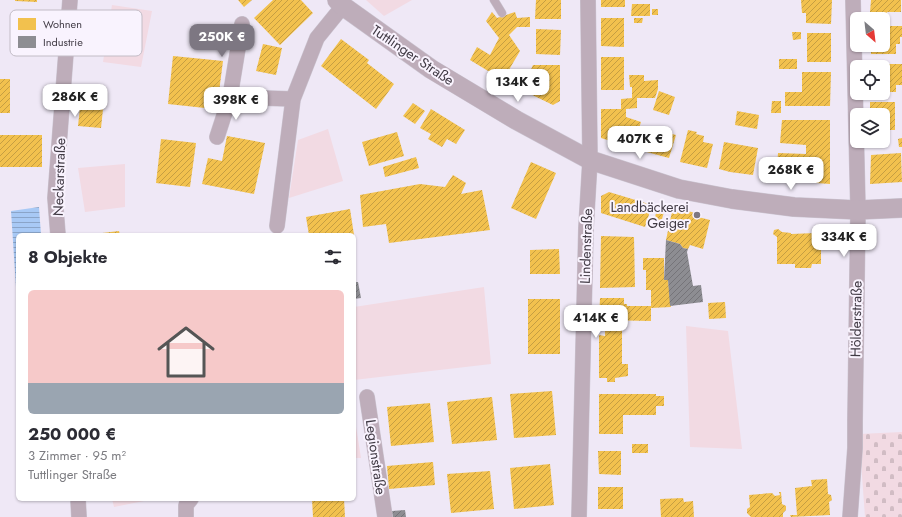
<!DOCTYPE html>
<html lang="de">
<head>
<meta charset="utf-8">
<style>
  body { margin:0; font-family:Jost,sans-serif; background:#f2f2f3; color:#2b2b33; height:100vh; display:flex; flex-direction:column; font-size:15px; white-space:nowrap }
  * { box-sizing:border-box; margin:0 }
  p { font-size:13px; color:#7c7c81 }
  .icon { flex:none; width:22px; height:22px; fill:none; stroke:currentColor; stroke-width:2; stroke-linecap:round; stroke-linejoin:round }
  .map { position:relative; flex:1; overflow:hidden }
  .drawer { position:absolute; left:16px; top:233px; width:340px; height:268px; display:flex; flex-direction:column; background:#fff; border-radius:6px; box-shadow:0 1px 3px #0004 }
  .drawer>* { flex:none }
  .needle { width:26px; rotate:152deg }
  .buttons { position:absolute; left:850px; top:12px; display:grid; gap:8px }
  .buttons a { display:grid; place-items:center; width:40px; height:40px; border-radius:6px; background:#fff; box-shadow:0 1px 3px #0004; font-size:20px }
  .price { position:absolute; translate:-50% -34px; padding:0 9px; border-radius:8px; background:#fff; color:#222; font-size:13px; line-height:26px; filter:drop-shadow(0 1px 2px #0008) }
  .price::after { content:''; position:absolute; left:50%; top:24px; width:12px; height:9px; margin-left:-6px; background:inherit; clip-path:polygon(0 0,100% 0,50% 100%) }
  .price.active { background:#7d7782; color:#fff }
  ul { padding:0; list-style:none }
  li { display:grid; align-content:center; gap:8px; height:212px; padding:0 12px }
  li+li { border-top:1px solid #e1e1e2 }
  li span { display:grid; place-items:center; height:124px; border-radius:6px; color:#555 }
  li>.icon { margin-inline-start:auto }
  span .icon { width:72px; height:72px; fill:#fffc; stroke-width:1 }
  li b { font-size:17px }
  h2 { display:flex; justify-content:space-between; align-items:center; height:48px; padding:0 12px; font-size:17px }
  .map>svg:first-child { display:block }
</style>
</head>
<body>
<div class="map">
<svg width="902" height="517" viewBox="0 0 902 517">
  <defs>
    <pattern id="cemetery-stones" width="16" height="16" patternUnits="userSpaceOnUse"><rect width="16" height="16" fill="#f2dae3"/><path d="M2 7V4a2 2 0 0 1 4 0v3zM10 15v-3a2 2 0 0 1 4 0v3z" fill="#d1bcc4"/></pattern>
    <pattern id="water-rules" width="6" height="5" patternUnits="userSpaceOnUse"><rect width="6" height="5" fill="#a8c9f5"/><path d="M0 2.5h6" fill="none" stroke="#8aa4c8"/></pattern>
    <pattern id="homes-hatch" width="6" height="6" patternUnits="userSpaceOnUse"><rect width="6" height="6" fill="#f2c14e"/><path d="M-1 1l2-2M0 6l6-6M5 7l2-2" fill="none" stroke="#c59e42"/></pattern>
    <pattern id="industry-hatch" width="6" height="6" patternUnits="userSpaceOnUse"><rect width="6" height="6" fill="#8d8d92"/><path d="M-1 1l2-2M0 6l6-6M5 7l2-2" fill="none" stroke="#757479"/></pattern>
  </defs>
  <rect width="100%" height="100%" fill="#efe8f6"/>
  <path fill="#f2dae3" d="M366,0H412L384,16Z
    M112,5L152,11L141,67L103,62Z
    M328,129L343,181L289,198L298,140Z
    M125,164V207L85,212L78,168Z
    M484,287L491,364L354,380V307Z
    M686,326L728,331L742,449L690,447Z
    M354,414L361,458H354Z
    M112,499H154L114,507Z"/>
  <path fill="url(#cemetery-stones)" d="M902,432V517H865L859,434Z"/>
  <path fill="url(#water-rules)" d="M39,207L41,235H18V287H16L11,211Z"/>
  <path fill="url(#homes-hatch)" d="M15,0H37V2L15,1Z
    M238,0H252L244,7Z
    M273,0H301L313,13L280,45L254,18Z
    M536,0H561V19H535Z
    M601,0H625V7H601Z
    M801,0H832L831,24L806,23V13H802Z
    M871,0H901V12H887V16H880V12H870Z
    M632,4H650V16H631Z
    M652,9H658V15H652Z
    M492,12L497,18L515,12L517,18L530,17V27H517L509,35L520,51L503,80L470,60L477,47L490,55L499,38L486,21Z
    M601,18H624V47L601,46Z
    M634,18H643L642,23H634Z
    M883,26H902V37H900V44H896V54H871V45H883Z
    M536,29L561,30L560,55L536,54Z
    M792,32H801V39L793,40Z
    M807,33H831V62H807Z
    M341,39L369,60L367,63L394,84L376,109L321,66Z
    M263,44L282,48L276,75L256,71Z
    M173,56L223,61L219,92L207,91L205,108L168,104Z
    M601,57H624V90H601Z
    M779,59H797V69H779Z
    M871,64H902V85H896V92H883V67H871Z
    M533,65H560V101L553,105L522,90Z
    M802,72H831L830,106H785V92H802Z
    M629,75H644V81L658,80V89L655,98H637V108L626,109V117L641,122L633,148L601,138V109H621V99L632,98V87H630Z
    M0,79H10V113H0Z
    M659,91L675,97L669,115L653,110Z
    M81,98L104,100L101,128L78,126Z
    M772,101H781V113H771Z
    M870,102H895V130H883V115H870Z
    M413,103L425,111L415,124L403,116Z
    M431,109L465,130L456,144L447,139L442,147L428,139L431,134L420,128Z
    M737,111L759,115L757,129L735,125Z
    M782,120H830V184L776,180L778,153L806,154V145L780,143Z
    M649,128L676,135L669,158L643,151Z
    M688,130L697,132L696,134L704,136L703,142L713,144L707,168L680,162Z
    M397,132L404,156L369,166L362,142Z
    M0,135H42V167H0Z
    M227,136L265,143L254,194L202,184L208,158L222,161Z
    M902,138V147H899L898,139Z
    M161,139L196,143L190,187L156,183Z
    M724,142L758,148L753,175L730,172L719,169Z
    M901,153L902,182L870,184L871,155Z
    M416,157L419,168L385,177L383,167Z
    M531,162L556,173L536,219L511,208Z
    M453,175L466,183L461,194L482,190L490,230L389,243L386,224L363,227L360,195L420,184L445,187Z
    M609,192L652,205L645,227L601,213V196Z
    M673,207L699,214L698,217L710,220L703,249L690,245L688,249L683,248L680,244L666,240Z
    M350,209L354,235H309L306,217Z
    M657,210L664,212L660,226L653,224Z
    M778,229L782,232L791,233V234L816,233V236H821V264H812L811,268H795V264H777V237L773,234L774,230Z
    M119,231L120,235H94V234Z
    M601,236L634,237L635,287L600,288Z
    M559,249L560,274H530V250Z
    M643,258H664V280H668L671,307L651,308V321L599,320L600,298H624V304H627V306H651V290H646V270H643Z
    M528,299H560V354H528Z
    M725,302L726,318L709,319L708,303Z
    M605,330H622V364H628V376L615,378V382H607V378H599V335L605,336Z
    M552,391L556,435L514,438L510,394Z
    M599,394H656V396H664V406H656V415H623V434H599Z
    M492,397L497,440L452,444L447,402Z
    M430,403L434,442L391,446L387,407Z
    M632,444H648V453H632Z
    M598,451H621V475L599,474Z
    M433,462L435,485L389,489L387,466Z
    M550,464L554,505L514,509L510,468Z
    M490,471L494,509L451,513L447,474Z
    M827,479L828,494L831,495L832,500L829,502L830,515L791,517L790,515H797L795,488L812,486L811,480Z
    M598,487H623V509H598Z
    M779,492H781L782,504L786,506V510L783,513V517H751L747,513V509L750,507L749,495L772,493L775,496L780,495Z
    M683,498L684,502L693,501L694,517H661L660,499Z
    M312,499H344L345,517H313Z"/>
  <path fill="url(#industry-hatch)" d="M666,240L680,244L683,248L688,249L687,252L693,286L701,285L703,302L670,306L668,280H664Z
    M354,282H358L361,298L354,299Z
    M405,510L406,517H392V511Z"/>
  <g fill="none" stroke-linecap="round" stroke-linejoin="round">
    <g stroke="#ccc6d2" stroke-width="9">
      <path id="service" d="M494,0L502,13"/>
    </g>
    <g stroke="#ccc6d2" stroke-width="16">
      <path id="minor" d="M230,97L293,99
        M217,137L230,97L242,24
        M277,226L293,99L317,38L343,6
        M58,235L55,198L70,0
        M367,397L385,517
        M78,499L79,517
        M186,517V505L191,499
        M579,517L586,228L590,160L588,0
        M850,517L855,448V421L858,210L853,0"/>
    </g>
    <g stroke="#ccc6d2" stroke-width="20">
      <path id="tertiary" d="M337,0L343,6L431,69L516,120L590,160L679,189L732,199L794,207L858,210L902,208"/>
    </g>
    <use href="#service" stroke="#beadba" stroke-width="8"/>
    <use href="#minor" stroke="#beadba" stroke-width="15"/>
    <use href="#tertiary" stroke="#beadba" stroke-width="19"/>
  </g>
  <circle fill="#7d7782" stroke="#f9f3fe" stroke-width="1.5" cx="697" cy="215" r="4"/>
  <g text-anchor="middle" stroke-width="4" stroke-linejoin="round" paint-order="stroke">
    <g font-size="14" fill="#403a44" stroke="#f9f3fe">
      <text transform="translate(413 55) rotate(34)" y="5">Tuttlinger Straße</text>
      <text transform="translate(59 177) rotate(-88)" y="5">Neckarstraße</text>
      <text transform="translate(586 246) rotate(-88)" y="5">Lindenstraße</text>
      <text transform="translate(856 319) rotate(-89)" y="5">Hölderstraße</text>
      <text transform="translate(376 457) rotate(82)" y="5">Legionstraße</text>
    </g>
    <g font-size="14" fill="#403a44" stroke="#f9f3fe" text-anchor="end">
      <text x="689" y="212">Landbäckerei<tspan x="689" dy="16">Geiger</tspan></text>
    </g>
  </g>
  <rect x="10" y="10" width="132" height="46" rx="6" fill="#f9f3fe" stroke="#c2bcc6" stroke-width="1"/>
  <rect x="18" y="18" width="18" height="12" fill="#f2c14e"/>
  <rect x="18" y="36" width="18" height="12" fill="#8d8d92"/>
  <g font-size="11" fill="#403a44">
    <text x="43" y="28">Wohnen</text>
    <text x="43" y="46">Industrie</text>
  </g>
</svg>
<div class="buttons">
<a><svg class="needle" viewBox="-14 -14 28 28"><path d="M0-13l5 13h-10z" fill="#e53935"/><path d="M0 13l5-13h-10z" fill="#7c7c81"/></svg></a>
<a><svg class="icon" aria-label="locate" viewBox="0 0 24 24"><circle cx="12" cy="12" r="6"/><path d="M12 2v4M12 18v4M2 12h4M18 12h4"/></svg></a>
<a><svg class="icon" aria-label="layers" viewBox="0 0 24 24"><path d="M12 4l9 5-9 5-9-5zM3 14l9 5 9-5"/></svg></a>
</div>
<b class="price active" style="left:222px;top:58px">250K €</b>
<b class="price" style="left:518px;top:103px">134K €</b>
<b class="price" style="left:75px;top:118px">286K €</b>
<b class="price" style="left:236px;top:121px">398K €</b>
<b class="price" style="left:640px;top:160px">407K €</b>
<b class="price" style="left:791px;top:191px">268K €</b>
<b class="price" style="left:844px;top:258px">334K €</b>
<b class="price" style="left:596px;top:339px">414K €</b>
<section class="drawer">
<h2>8 Objekte<svg class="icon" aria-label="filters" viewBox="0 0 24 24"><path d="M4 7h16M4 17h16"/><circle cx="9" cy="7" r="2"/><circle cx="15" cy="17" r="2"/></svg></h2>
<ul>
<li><span style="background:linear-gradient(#f6c9c9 75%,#9aa5b1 0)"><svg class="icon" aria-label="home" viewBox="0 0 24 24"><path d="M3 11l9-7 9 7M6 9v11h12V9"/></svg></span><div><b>250 000 €</b><p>3 Zimmer · 95 m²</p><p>Tuttlinger Straße</p></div></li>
</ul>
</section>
</div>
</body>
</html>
